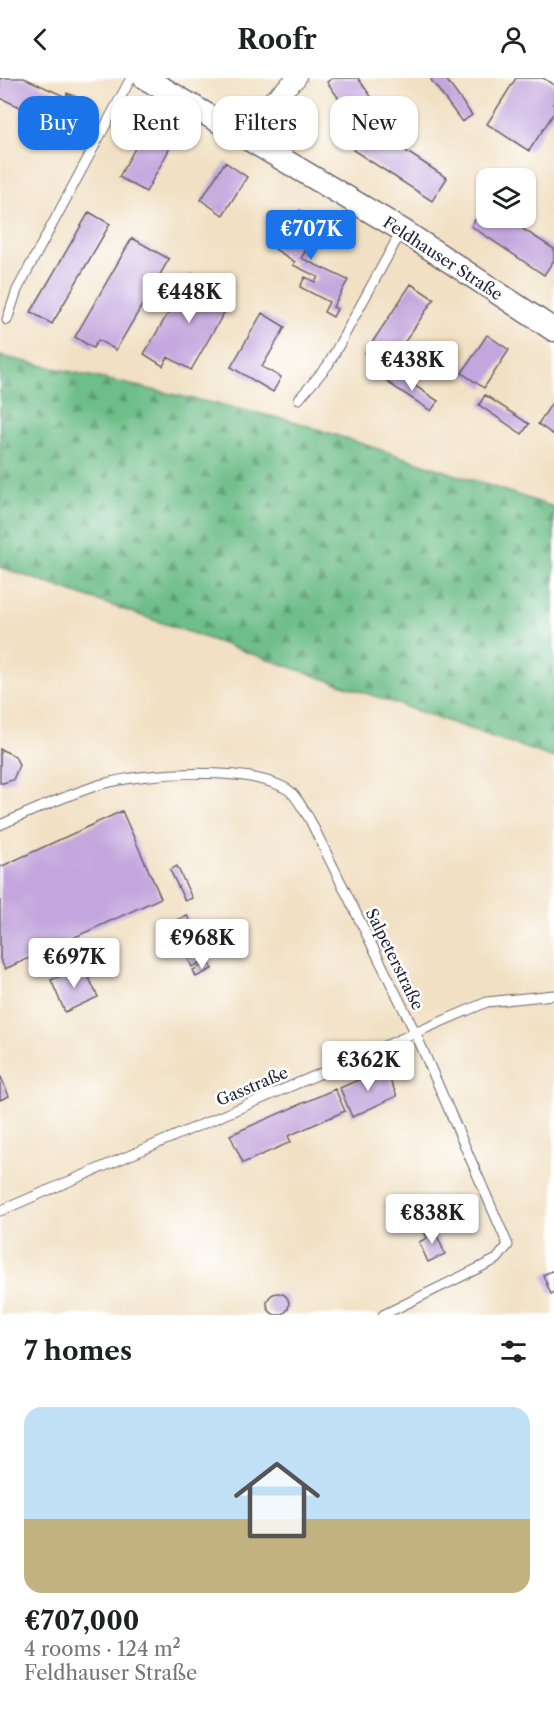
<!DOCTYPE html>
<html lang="en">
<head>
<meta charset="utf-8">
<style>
  body { margin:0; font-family:"Libre Caslon Text",serif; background:#f2f2f2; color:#202124; height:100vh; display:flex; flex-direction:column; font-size:22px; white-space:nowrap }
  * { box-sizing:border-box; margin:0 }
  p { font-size:20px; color:#757577 }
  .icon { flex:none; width:33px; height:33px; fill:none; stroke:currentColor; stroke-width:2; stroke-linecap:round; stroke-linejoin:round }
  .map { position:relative; height:1237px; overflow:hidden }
  .details { display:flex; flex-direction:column; background:#fff; flex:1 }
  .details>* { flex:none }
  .guide { position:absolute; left:18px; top:18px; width:519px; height:54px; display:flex; gap:12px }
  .buttons { position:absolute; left:476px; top:90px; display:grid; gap:12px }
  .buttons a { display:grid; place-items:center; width:60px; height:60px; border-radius:12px; background:#fff; box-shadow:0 2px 4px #0004; font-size:30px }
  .price { position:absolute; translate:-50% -51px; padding:0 14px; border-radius:6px; background:#fff; color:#222; font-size:20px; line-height:39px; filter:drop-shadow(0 2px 3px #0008) }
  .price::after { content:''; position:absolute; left:50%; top:36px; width:18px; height:14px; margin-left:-9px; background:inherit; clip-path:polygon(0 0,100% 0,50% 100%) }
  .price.selected { background:#1a73e8; color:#fff }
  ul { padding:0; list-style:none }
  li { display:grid; align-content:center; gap:12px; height:318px; padding:0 24px }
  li+li { border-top:2px solid #e0e0e0 }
  li span { display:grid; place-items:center; height:186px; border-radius:18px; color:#555 }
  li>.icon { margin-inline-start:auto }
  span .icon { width:108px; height:108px; fill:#fffc; stroke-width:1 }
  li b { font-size:26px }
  h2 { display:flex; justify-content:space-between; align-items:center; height:72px; padding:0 24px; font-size:26px }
  .tag { padding:0 21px; border-radius:18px; background:#fff; box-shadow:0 2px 4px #0004; font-size:21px; line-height:54px }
  .tag.selected { background:#1a73e8; color:#fff }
  header { display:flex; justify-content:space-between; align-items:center; height:78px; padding:0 24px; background:#fff; font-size:27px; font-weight:700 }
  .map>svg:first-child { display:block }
</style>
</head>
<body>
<header><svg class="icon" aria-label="back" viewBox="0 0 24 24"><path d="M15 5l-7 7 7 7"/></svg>Roofr<svg class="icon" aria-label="person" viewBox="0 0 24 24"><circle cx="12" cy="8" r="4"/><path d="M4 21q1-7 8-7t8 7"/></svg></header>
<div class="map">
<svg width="554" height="1237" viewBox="0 0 554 1237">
  <defs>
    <pattern id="forest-firs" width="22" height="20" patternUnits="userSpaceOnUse" patternTransform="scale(1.5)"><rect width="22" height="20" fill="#6ebe89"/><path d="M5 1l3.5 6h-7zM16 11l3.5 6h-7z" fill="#5a9a71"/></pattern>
  </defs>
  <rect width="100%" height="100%" fill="#fff"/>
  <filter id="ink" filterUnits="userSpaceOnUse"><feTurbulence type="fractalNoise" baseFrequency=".0167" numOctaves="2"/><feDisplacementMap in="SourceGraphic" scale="12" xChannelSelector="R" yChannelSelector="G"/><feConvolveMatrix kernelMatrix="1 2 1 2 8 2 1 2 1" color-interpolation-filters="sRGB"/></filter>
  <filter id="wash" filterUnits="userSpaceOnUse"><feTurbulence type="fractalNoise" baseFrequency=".008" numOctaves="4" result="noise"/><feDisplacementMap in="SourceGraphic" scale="24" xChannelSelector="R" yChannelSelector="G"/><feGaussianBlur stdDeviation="1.35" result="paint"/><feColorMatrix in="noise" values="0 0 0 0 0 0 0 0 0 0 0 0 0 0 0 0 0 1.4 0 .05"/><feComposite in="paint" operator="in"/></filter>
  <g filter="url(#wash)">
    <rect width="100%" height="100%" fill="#f1e0c3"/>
    <path fill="url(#forest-firs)" stroke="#487062" stroke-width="1.5" d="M0,278L293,343L554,429V680L0,489Z"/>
    <g id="blocks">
      <path fill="#c3a6dd" d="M0,0H24L66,19L67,15L77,19L75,23L83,26L71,52L0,20Z
        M333,0H358L377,27L354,42L327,4Z
        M433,0H445L472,37L462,44L431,2Z
        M516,0H543L554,7V35L529,73L487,46Z
        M152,40L178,55L146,114L119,99Z
        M369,49L447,100L432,123L353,72Z
        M225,84L247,99L223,137L201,122Z
        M486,125V140H506L554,171V182L544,197L471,148Z
        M300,132L322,147L301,180L348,202L333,229L337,231L333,239L324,234L329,224L300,209L305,199L315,204L318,199L293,187L295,184L275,171Z
        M89,134L110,146L52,246L31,234Z
        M132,160L169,181L116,272L98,262L93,270L75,259Z
        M191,196L233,219L191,292L168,279L163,288L144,276Z
        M411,206L434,221L387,290L365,275Z
        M262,235L285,249L262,289L281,299L273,314L231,289Z
        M487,257L509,272L484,310L462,295Z
        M394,294L438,323L431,333L387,304Z
        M485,317L529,346L522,356L479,327Z
        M554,322V357L538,346Z
        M0,671L15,678L19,687L13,702L3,705H0Z
        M122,733L161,820L5,891L0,881V789Z
        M177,788L192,820L185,823L170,792Z
        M187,837L208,881L192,889L171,845Z
        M209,884L212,891L196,899L193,892Z
        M83,887L98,919L65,934L51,902Z
        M385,990L397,1018L352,1039L340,1010Z
        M0,997L9,1018L0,1022Z
        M335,1011L345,1033L288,1058L291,1064L243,1085L230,1057Z
        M433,1148L445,1176L428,1184L419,1164L427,1160L423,1152Z
        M554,1192V1214L551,1216L543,1197Z
        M267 1226a11 11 0 1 1 22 0a11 11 0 1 1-22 0Z"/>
    </g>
  </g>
  <g filter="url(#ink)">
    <use href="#blocks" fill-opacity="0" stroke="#6a646b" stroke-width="1.5"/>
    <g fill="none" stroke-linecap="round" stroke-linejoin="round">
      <g stroke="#6a646b" stroke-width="11">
        <path id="service" d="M7,242L17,212L131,0
          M299,321L328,287L402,152
          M0,747C34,732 66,717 102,706C147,694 246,688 287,711C296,716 303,732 309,740L415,954L508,1167L497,1181L383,1237
          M0,1133L487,924L554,917"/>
      </g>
      <g stroke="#6a646b" stroke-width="20">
        <path id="minor" d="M237,53L297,0"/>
      </g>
      <g stroke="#6a646b" stroke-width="25">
        <path id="tertiary" d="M145,0L402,152L554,252"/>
      </g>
      <use href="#service" stroke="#fff" stroke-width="9"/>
      <use href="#minor" stroke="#fff" stroke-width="18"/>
      <use href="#tertiary" stroke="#fff" stroke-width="22"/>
    </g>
  </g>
  <g text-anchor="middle" stroke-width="5" stroke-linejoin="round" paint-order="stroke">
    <g font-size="16" fill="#22223b" stroke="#fff">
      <text transform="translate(443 180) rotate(33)" y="6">Feldhauser Straße</text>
      <text transform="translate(395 881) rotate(64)" y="6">Salpeterstraße</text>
      <text transform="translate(252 1008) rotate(-23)" y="6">Gasstraße</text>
    </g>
  </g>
</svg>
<div class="buttons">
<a><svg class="icon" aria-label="layers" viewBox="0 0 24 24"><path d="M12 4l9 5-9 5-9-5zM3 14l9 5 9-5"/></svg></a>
</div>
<b class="price selected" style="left:311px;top:183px">€707K</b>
<b class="price" style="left:189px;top:246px">€448K</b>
<b class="price" style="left:412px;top:314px">€438K</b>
<b class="price" style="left:202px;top:892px">€968K</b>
<b class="price" style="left:74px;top:911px">€697K</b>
<b class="price" style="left:368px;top:1014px">€362K</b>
<b class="price" style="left:432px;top:1167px">€838K</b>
<div class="guide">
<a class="tag selected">Buy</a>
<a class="tag">Rent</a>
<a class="tag">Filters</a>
<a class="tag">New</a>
</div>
</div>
<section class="details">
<h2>7 homes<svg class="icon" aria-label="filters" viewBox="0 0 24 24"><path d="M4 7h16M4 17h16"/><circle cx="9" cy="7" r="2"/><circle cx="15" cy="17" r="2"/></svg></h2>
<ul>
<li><span style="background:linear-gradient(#bfe0f5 60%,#c2b280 0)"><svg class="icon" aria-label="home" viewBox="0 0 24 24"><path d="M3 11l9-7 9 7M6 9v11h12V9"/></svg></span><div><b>€707,000</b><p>4 rooms · 124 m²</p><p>Feldhauser Straße</p></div></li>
</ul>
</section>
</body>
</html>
